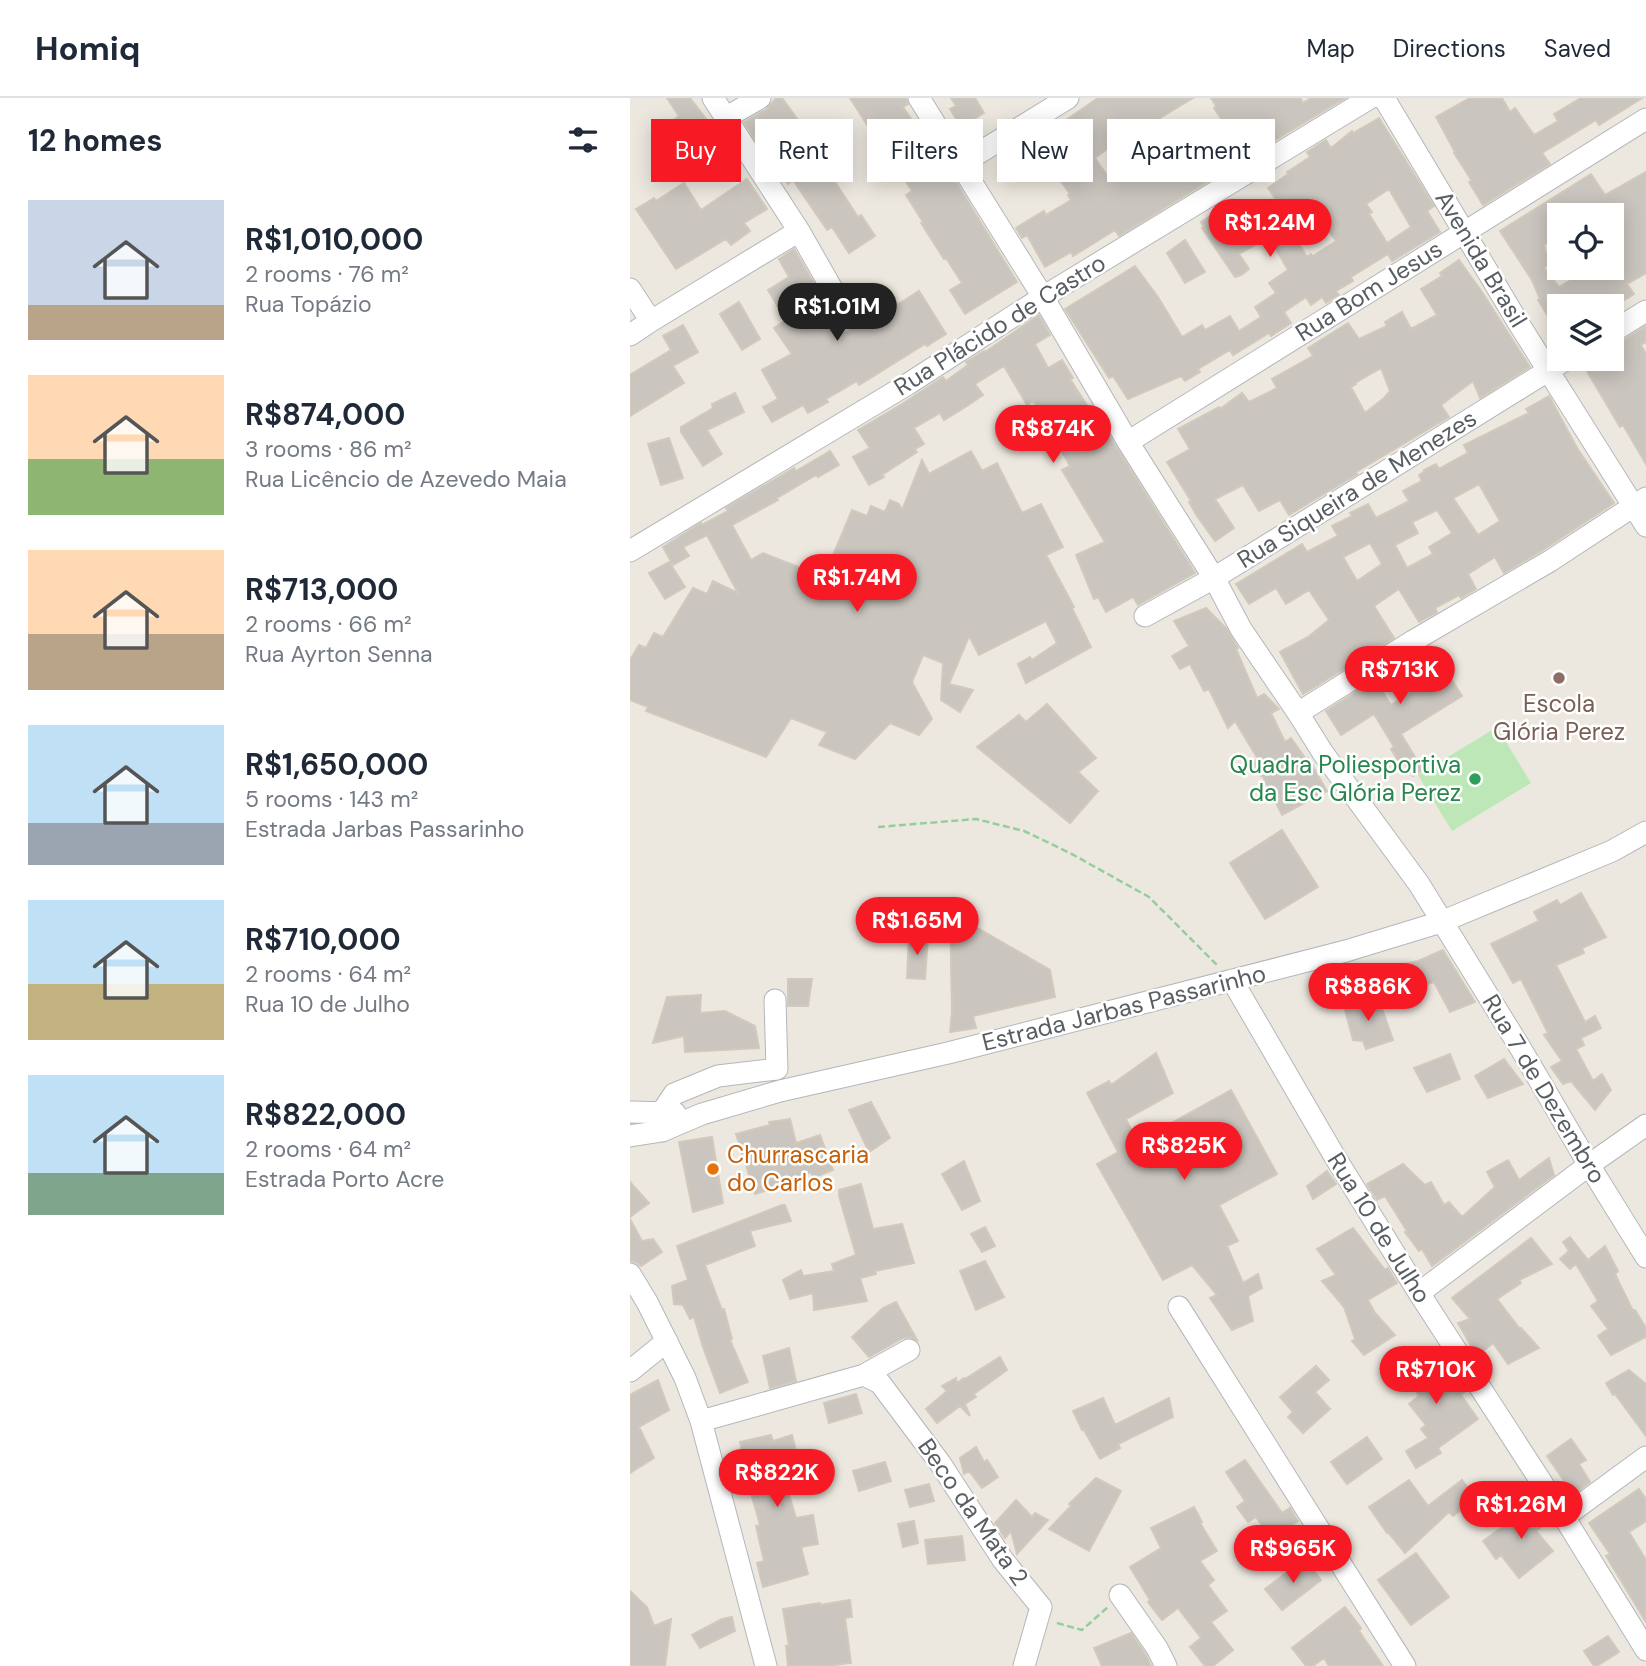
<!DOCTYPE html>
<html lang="en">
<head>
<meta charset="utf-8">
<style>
  body { margin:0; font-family:"DM Sans",sans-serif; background:#f2f2f3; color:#1f2937; height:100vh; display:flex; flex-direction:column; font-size:26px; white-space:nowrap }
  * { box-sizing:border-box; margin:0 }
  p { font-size:23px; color:#747a83 }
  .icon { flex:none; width:38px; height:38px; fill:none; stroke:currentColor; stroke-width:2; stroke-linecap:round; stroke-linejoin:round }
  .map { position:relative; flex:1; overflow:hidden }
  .drawer { display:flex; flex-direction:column; background:#fff; width:630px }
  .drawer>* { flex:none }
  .hud { position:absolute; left:21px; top:21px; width:665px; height:63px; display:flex; gap:14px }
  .tools { position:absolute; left:917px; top:105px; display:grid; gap:14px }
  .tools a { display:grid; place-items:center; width:77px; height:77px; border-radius:0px; background:#fff; box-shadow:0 4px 18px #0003; font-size:35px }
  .price { position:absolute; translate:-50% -60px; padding:0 16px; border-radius:24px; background:#f71a24; color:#fff; font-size:23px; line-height:46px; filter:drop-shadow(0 2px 4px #0008) }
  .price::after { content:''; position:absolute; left:50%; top:42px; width:21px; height:16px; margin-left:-10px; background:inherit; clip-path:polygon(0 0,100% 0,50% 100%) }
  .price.current { background:#222; color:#fff }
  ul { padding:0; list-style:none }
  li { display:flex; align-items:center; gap:21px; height:175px; padding:0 28px }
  li span { display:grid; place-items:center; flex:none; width:196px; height:140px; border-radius:0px; color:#555 }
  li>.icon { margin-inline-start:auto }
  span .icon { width:84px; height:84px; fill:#fffc; stroke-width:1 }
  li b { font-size:30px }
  h2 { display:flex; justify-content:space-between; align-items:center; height:84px; padding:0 28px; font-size:30px }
  .chip { padding:0 24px; border-radius:0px; background:#fff; box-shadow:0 4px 18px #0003; font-size:24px; line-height:63px }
  .chip.current { background:#f71a24; color:#fff }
  header { display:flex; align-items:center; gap:42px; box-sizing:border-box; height:98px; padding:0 35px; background:#fff; border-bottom:2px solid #e0e1e3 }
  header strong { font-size:33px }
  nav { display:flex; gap:38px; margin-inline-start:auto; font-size:24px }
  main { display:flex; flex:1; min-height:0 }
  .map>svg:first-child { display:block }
</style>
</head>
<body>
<header>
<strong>Homiq</strong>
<nav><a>Map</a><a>Directions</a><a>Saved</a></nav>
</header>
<main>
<section class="drawer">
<h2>12 homes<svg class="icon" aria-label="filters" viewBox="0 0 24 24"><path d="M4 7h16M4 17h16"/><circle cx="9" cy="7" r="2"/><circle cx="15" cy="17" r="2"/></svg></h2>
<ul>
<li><span style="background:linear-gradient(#c9d6e8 75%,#b9a48a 0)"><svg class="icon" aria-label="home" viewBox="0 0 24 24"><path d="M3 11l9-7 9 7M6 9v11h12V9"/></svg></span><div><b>R$1,010,000</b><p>2 rooms · 76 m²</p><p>Rua Topázio</p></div></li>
<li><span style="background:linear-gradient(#ffd9b3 60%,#8fb573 0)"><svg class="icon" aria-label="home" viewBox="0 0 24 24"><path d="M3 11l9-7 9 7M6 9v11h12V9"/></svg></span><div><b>R$874,000</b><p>3 rooms · 86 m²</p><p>Rua Licêncio de Azevedo Maia</p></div></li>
<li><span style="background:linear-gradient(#ffd9b3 60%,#b9a48a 0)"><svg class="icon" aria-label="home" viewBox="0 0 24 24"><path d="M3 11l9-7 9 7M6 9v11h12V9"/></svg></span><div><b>R$713,000</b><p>2 rooms · 66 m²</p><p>Rua Ayrton Senna</p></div></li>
<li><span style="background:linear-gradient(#bfe0f5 70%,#9aa5b1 0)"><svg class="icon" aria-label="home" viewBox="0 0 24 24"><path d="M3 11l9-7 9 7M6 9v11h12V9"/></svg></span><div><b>R$1,650,000</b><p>5 rooms · 143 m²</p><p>Estrada Jarbas Passarinho</p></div></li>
<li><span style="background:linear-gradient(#bfe0f5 60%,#c2b280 0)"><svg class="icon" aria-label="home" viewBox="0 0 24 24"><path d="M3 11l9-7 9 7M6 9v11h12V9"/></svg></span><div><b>R$710,000</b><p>2 rooms · 64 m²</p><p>Rua 10 de Julho</p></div></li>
<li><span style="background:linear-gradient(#bfe0f5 70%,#7fa58c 0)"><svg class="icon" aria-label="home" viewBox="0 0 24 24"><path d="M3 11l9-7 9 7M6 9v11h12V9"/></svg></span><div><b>R$822,000</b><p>2 rooms · 64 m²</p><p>Estrada Porto Acre</p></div></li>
</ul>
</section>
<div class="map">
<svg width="1016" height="1568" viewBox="0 0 1016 1568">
  <rect width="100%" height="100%" fill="#ede8df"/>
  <path fill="#bee7b8" d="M867,629L901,685L822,733L788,677Z"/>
  <path fill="#cac5be" stroke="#d2c9bd" stroke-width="2" fill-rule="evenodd" d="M37,0H60L83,30L85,28L86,30L103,55L61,82L43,56L48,52L32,31L49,18Z
    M146,0H152L179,37L182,35L198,60L192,64L228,119L231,117L245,138L219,155L202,129L197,132L163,82L158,86L134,48L131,51L114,24L137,11Z
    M220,0H276L278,6L273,9L284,25L283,26L299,51L298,52L312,75L318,71L387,184L335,216L320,192L332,185L316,160L314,161L291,125L293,124L276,97L282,93L270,74L277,70L259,42L253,46L241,29L239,30Z
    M321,0H345L354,15L331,29L320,11L326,8Z
    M468,0H563L530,20L547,46L573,29L598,71L489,138L485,132L443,158L441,154L415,169L397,137L392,140L386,130L414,113L416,117L441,102L438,97L440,96L403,45ZM488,43L504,67L479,80L465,60Z
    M581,0H670L673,5L681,0H715L617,59L584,10L586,8Z
    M840,0H872L880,14L885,10L904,37L928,23L924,16L951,0H1012L969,27L966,22L912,55L920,66L853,107L839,84L842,83L824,55L825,54L806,19Z
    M749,20L804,108L797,113L810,134L762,163L758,156L721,179L723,183L706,193L709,197L696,205L692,199L681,207L676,199L654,214L661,225L641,238L639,235L603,257L600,252L568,271L570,274L555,283L551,278L498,301L483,278L479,280L435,211L505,168L528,199L552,239L572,227L575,232L600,218L609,233L631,219L625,209L646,195L639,185L658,172L639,139L609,156L619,171L611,177L605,179L572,130L574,129L571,124L591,111L598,122L620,109L630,128L654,113L638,90L658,76L657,74L680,59L677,54L696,42L701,50L722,33L723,35ZM759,91L781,129L757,145L739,116L742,114L736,106ZM687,118L706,143L683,158L681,156L677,159L662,134Z
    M1016,74V175L997,186L1004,196L985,208H929V236L908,202L910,201L902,182L870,133L961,76L975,97ZM929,117H982V170H961L929,189L914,170L919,166L914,147L929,139Z
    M117,81L137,111L114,125L120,133L101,147L96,141L46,171L6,111L24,100L26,103L54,85L71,112Z
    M555,142L575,174L555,185L537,155Z
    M164,151L190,196L184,199L209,238L225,230L229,226L265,203L267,207L289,193L316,236L297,248L295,246L229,287L227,283L196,301L198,304L178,315L173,307L142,324L133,309L148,301L132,272L162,256L144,230L156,222L138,192L159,179L149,161Z
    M829,162L852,194L900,269L850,300L843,283L811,307L819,319L726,374L727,376L659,417L650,402L629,413L613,387L585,401L604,430L585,443L567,418L559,404L561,403L537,364L560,351L548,331L589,309L590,311L612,295L619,304L647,290L642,281L683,258L678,250L718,225L729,241L757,228L755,224L772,214L781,231L807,217L791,191L812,178L810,175ZM751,270L760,293L754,300L735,315L721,289L726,286L725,285Z
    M109,204L130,241L112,252L90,216Z
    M409,217L420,237L405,246L418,270L432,262L443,280L440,281L462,315L472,326L565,475L508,507L503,499L476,514L468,499L464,501L446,457L475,444L432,372L440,368L425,341L428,339L403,303L397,307L374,268L345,286L353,297L337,308L314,322L310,315L284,330L294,346L285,351L287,354L252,377L254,379L239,387L223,359L240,350L228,332L272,306L313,279L316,283L338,267L336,264L354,253L355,254Z
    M53,227L68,254L43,268L54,285L0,318V277L41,252L33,238Z
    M1016,228V244L1011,247L1016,256V366L993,327L990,329L957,273L977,261H982V247L989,245Z
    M105,295L114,314L77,332L92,356L73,368L51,334V329L83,310L82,306Z
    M919,298L947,350L984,405L913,452L874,475L865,459L838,476L846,491L831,500L829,497L805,510L807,514L789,524L769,491L744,508L764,540L673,596L650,554L678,539L699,522L679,492L656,506L646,490L619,506L606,486L672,446L677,454L708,438L702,428L722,418L720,415L738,406L746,420L779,403L773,393L792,383L789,377L795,373L794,372L806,366L809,371L838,355L834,347L899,315L896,311ZM849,386L870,423L848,437L823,400ZM807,412L822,435L799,449L803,456L777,470L765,447L788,435L782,424ZM740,445L752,466L727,483L713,459Z
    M39,340L53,380L31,387L18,346Z
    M200,353L209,367L188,379L186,377L147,400L148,402L102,427L121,462L133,455L194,479L222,412L237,418L241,408L255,414L260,402L269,406L272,412L292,362L299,376L341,353L352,373L367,365L392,415L411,406L433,449L416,457L444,509L442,510L461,549L396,585L388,566L400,559L402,562L427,545L416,523L349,557L339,538L319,586L343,592L330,614L311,602L313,565L293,557L282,584L302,621L289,637L260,625L225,661L189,647L197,634L161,620L136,659L16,613L18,609L0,602V562L9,547L16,550L24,535L33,539L63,490L77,496L83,483L108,495L77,437L53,449L59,458L43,467L33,449L71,425L72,427L98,413L96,410L164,370L166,373Z
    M39,464L55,489L35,501L19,475Z
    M576,510L596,530L608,550L606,551L627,600L634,596L649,611L641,615L655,644L661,640L676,661L678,660L697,693L652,717L632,677L631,678L622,665L628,661L605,623L598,630L579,591L574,593L560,566L550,571L542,558L559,548L544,523Z
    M800,548L832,598L771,636L793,672L783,678L772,662L769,664L761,651L764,649L744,616L711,637L696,613L745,582L761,607L795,586L780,561Z
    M417,606L466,660L448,674L468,693L440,725L347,649L389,617L396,624Z
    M652,732L688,789L635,821L600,765Z
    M951,795L976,839L952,850L954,855L926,867L955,924L965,918L971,930L951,940L954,947L946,951L963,983L972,976L981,992L965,1012L941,983L933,986L921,969L932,963L914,937L918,935L891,881L883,885L861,846L909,823L904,814L927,802L930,807Z
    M320,814L420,872L425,899L343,918L346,930L320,934L322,914Z
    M279,838L298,839L295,881L277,880Z
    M813,852L845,904L820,914L804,884L777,892L766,868L788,863Z
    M158,881H182L178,908H158Z
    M71,897L70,915L95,913L125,928L129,950L55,954L54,938L23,945L37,899Z
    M748,899L763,942L736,951L733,943L723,942L714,908Z
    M526,955L543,995L496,1021L507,1044L601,992L647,1076L589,1107L608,1143L597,1148L613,1185L628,1176L632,1190L618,1198L623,1223L602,1232L580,1200L587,1197L562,1167L533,1182L467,1066L488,1054L457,995L479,983L481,987Z
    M820,956L830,981L797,994L784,970Z
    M874,961L893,986L858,1000L845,978Z
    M241,1004L260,1040L239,1054L219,1012Z
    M160,1021L166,1045L190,1037L203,1072L183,1080L181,1074L144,1090L125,1096L106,1036L140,1027L139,1024Z
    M82,1039L93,1105L63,1114L49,1044Z
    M919,1060L924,1077L802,1168L792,1151L789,1153L775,1134L777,1133L755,1098L747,1102L737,1086L773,1066L795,1087L801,1084L814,1107L819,1104L832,1119L865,1089L857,1074L878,1062L889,1082Z
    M334,1063L350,1103L332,1112L312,1076Z
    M697,1073L706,1086L683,1101L677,1088Z
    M0,1084L19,1105L0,1119Z
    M231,1086L243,1131L272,1126L284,1165L245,1173L246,1176L230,1180L237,1203L184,1212L183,1195L160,1201L153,1182L171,1172L173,1178L204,1173L202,1166L226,1157L209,1098V1092Z
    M152,1107H155L161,1123L120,1133L125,1148L75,1167L92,1212L94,1211L102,1241L100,1242L118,1284L90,1295L73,1249L64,1219L60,1221L53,1207L44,1206L42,1188L58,1182L47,1148Z
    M0,1121L12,1143L23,1141L32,1154L11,1168L6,1164L0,1163Z
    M355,1129L365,1148L352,1154L341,1136Z
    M723,1130L755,1172L758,1170L767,1185L738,1202L745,1215L765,1237L734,1257L722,1243L725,1241L714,1209L692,1183L706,1177L687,1151Z
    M940,1139L958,1162L975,1148L988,1173L985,1176L1003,1213L1005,1212L1016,1230V1239L981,1257L968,1238L978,1231L961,1208L968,1203L946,1166L940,1171L930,1161L939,1153L933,1144Z
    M901,1140L922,1166L889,1182L891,1185L867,1201L890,1231L891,1230L909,1250L878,1266L863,1245L847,1258L828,1225L840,1221L822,1200Z
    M355,1163L374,1199L346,1212L330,1173Z
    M266,1204L287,1242L280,1239L273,1240L239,1259L222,1239L253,1210Z
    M159,1250L166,1283L140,1290L133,1258Z
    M801,1252L815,1277L820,1273L836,1292L831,1297L848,1321L808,1350L811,1355L786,1370L776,1353L798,1340L791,1331L796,1327L779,1306L789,1298L772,1268Z
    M370,1259L377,1272L344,1296L346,1299L335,1306L340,1318L330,1308L307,1325L296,1311L317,1293L312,1288L326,1280L327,1285L334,1280L335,1281Z
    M686,1268L699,1282L685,1294L700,1311L673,1335L658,1319L663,1314L650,1299Z
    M999,1272L1016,1286V1338L985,1296L983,1297L976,1285Z
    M28,1282L39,1312L9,1329L24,1360L0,1375V1297Z
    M226,1296L232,1315L199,1325L194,1305Z
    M473,1300L485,1327L539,1300L543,1319L488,1346L490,1350L470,1361L454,1332H452L443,1313Z
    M141,1337L143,1343L162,1337L171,1372L153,1377L166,1420L183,1417L188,1446L171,1449L178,1476L133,1489L127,1465L134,1463L126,1428L130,1427L121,1395L122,1394L110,1344Z
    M737,1339L752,1361L717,1386L701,1364Z
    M941,1341L956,1362L949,1366L960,1384L943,1396L917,1358Z
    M346,1349L354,1364L357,1362L368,1379L352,1390L339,1373L334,1376L330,1360Z
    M615,1362L652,1415L660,1410L668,1423L642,1442L626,1419L618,1424L607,1409L615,1403L596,1374Z
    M255,1364L261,1383L229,1393L223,1373Z
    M466,1380L491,1393L459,1453L419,1431L441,1408L439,1406Z
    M779,1382L798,1408L832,1382L846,1401L823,1418L819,1414L775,1455L758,1434L757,1435L739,1409Z
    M299,1386L304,1403L280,1409L275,1392Z
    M1009,1391L1016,1401V1423L999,1434L1016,1462V1524L976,1458L980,1456L959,1425Z
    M386,1402L402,1419L405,1415L418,1422L387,1456L381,1433L375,1440L365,1425Z
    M906,1405L919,1423L906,1433L923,1453L889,1480L871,1457L866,1461L853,1443Z
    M564,1409L572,1424L570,1425L587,1453L570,1463L584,1482L578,1487L597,1513L581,1524L603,1552L583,1568H575L560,1549L571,1540L548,1510L532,1522L518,1504L520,1502L500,1469L531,1450L521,1430Z
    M284,1423L288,1445L273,1449L268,1426Z
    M332,1438L335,1462L298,1466L295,1442Z
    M786,1455L819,1499L781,1527L748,1482Z
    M675,1461L691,1482L652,1512L635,1491Z
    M0,1493L17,1509L24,1528L41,1521L35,1568H0Z
    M220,1502L222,1519L215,1520L221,1565L196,1568H158L156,1548H159L153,1511L190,1505V1507Z
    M715,1509L731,1530L729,1533L753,1568H699L694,1560L683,1568H676L662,1550Z
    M102,1519L105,1533L70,1550L62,1537L92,1521Z
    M501,1535L516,1557L521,1568H472L464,1550Z
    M978,1538L989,1554L967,1568H964L954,1553Z"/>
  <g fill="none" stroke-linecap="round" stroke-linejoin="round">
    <g stroke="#b2b7bb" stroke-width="23">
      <path id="minor" d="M83,0L169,133L218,219
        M289,0L413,199L498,344L584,480L611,531L668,615L693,655L789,786L891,951L959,1067L1016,1159
        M754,0L889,226L1016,428
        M95,20L130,0
        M331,66L438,0
        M0,191L21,223
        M982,234L1016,213
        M0,237L21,223L169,133
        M498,344L1016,21
        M0,453L278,286L413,199L740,0
        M515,518L584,480L937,261
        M668,615L783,543L920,463L1016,400
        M602,882L705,1059L789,1195L934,1419L1016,1552
        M0,1014L45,1015
        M32,1033V1014L44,996L88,978L147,971L145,902
        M0,1038L32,1033L72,1016L150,993L318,955L716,853L811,824L982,753L1016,734
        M0,1176L17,1204L55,1280L71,1323L136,1568
        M789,1195L959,1067L1016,1027
        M549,1209L775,1568
        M0,1273L37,1243
        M234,1277L250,1285L310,1365L373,1462L411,1509L394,1568
        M71,1323L234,1277L279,1252
        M934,1419L1016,1359
        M490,1497L527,1550L536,1568"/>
    </g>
    <path stroke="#93ce9c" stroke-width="2.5" stroke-dasharray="7 3.5" stroke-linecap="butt" d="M248,729L346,721L394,733L440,755L519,799L587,867
      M427,1525L452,1532L478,1509"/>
    <use href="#minor" stroke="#fff" stroke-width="21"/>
  </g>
  <circle fill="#8d6e63" stroke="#fff" stroke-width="2.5" cx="929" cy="580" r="7"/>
  <circle fill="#2e9e5b" stroke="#fff" stroke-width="2.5" cx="845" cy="681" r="7"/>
  <circle fill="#e8710a" stroke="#fff" stroke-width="2.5" cx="83" cy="1071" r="7"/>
  <g text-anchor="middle" stroke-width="5" stroke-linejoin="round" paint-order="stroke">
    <g font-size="24" fill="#585d62" stroke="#fff">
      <text transform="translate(851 161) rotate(59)" y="8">Avenida Brasil</text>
      <text transform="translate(739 193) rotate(-32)" y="8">Rua Bom Jesus</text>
      <text transform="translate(370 227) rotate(-32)" y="8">Rua Plácido de Castro</text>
      <text transform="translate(727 391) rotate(-32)" y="8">Rua Siqueira de Menezes</text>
      <text transform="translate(494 910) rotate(-14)" y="8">Estrada Jarbas Passarinho</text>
      <text transform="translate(914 991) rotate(59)" y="8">Rua 7 de Dezembro</text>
      <text transform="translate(749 1130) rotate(58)" y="8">Rua 10 de Julho</text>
      <text transform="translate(343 1414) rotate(55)" y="8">Beco da Mata 2</text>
    </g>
    <g font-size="24" fill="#785e54" stroke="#fff">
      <text x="929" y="614">Escola<tspan x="929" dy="28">Glória Perez</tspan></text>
    </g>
    <g font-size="24" fill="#27864d" stroke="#fff" text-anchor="end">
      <text x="831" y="675">Quadra Poliesportiva<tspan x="831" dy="28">da Esc Glória Perez</tspan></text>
    </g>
    <g font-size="24" fill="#c56008" stroke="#fff" text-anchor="start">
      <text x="97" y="1065">Churrascaria<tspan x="97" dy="28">do Carlos</tspan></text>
    </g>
  </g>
</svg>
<div class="tools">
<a><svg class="icon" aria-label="locate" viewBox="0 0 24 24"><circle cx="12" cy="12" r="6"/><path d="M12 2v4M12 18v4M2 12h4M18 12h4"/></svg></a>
<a><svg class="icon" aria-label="layers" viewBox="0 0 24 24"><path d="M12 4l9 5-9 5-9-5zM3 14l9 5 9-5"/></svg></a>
</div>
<b class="price" style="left:640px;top:161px">R$1.24M</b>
<b class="price current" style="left:207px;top:245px">R$1.01M</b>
<b class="price" style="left:423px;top:367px">R$874K</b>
<b class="price" style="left:227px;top:516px">R$1.74M</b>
<b class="price" style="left:770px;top:608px">R$713K</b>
<b class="price" style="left:287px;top:859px">R$1.65M</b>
<b class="price" style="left:738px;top:925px">R$886K</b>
<b class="price" style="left:554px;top:1084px">R$825K</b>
<b class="price" style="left:806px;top:1308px">R$710K</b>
<b class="price" style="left:147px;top:1411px">R$822K</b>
<b class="price" style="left:891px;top:1443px">R$1.26M</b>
<b class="price" style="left:663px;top:1487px">R$965K</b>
<div class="hud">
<a class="chip current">Buy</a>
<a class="chip">Rent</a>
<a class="chip">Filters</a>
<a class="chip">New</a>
<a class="chip">Apartment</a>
</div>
</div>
</main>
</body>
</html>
